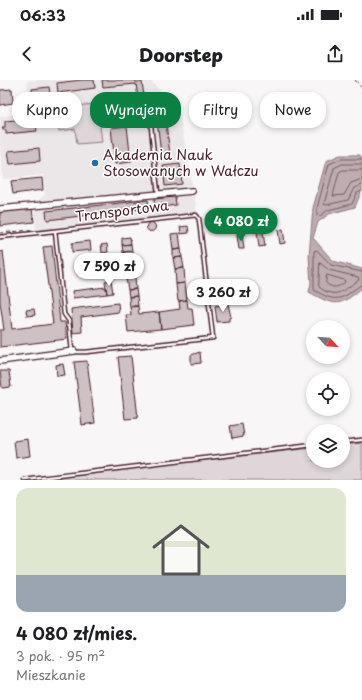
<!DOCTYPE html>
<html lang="pl">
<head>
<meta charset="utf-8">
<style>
  body { margin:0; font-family:"Playpen Sans",sans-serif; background:#f2f2f2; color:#202124; height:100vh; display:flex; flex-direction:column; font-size:15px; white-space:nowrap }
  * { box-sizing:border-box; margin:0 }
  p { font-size:13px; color:#757577 }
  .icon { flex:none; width:22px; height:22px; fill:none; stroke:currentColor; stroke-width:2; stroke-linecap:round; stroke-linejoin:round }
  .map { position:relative; height:400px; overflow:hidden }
  .sheet { display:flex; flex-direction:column; background:#fff; flex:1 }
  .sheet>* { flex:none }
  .top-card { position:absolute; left:12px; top:12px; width:338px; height:36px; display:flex; gap:8px }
  .needle { width:26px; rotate:116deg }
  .controls { position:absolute; left:306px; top:240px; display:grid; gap:8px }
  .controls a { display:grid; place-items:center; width:44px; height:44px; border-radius:50%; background:#fff; box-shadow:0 2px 6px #0003; font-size:20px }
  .price { position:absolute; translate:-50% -34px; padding:0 9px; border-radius:14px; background:#fff; color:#222; font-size:13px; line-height:26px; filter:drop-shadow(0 1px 2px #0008) }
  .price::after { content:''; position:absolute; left:50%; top:24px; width:12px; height:9px; margin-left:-6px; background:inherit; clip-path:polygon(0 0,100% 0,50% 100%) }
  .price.on { background:#0b8043; color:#fff }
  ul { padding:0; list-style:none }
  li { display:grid; align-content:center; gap:8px; height:212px; padding:0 16px }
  li span { display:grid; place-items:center; height:124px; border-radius:12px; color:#555 }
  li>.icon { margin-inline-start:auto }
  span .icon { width:72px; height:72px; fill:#fffc; stroke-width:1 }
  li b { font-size:17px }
  .chip { padding:0 14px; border-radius:16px; background:#fff; box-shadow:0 2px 6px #0003; font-size:14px; line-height:36px }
  .chip.on { background:#0b8043; color:#fff }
  .status { display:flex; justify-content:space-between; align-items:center; height:28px; padding:0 20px; background:#fff; direction:ltr }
  .status svg { height:11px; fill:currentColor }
  header { display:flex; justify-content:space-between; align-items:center; height:52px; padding:0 16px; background:#fff; font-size:18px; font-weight:800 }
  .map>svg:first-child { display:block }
</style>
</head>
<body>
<div class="status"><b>06:33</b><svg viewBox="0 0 49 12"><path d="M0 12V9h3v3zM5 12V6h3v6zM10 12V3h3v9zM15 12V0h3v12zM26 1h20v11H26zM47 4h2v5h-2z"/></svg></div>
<header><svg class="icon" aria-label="back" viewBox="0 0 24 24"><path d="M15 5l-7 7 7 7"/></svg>Doorstep<svg class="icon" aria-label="share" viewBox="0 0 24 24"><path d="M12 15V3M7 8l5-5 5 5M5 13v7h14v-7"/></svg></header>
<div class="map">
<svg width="362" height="400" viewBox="0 0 362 400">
  <rect width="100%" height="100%" fill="#f8f6f7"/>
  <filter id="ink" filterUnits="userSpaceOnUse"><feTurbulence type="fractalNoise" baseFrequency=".025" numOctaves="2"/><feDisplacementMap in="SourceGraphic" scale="8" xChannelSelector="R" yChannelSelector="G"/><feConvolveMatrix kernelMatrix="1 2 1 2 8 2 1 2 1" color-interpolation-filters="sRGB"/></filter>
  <g filter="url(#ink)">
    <path fill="#ebe6e8" d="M38,0H150L179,31L197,133L36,152L34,124L45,115L43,95L3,99L0,71V37L30,33L27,1Z"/>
    <path fill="#ded6d9" stroke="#947a82" d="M104,23L107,45L100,46L102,62L77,64L75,49L59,51L56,28Z
      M362,363V400H26L313,368V381H343V365Z"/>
    <path fill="#bdadb0" stroke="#8f747b" d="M340,75H360L362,79V110L355,127L329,134L318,142L313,158L333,181L362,189V208C338,228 335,226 309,212L311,203L309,176L313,128L326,81Z"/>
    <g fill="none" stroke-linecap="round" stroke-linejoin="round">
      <path stroke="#785860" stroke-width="1" d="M362,79H341L329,84L317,128V135L320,136L328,130L352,124L357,113L362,111
        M362,84H342L334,88L324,124L326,125L348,120L354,108L362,105
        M362,90H343L339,92L333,116L344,115L351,103L362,99
        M320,183L329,190L358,197L359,200C344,209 337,221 319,207Z
        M362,192L331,185L317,170L314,171V210C328,218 337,223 351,212C355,209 358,206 362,205
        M327,195L344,200L345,202C339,208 332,209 326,203Z"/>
    </g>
    <path fill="#cdc1c4" stroke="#4a1f2b" d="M81,0H94L95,8L58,13L57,3Z
      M102,0H135L136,2H142L144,16L138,18L136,4L103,7Z
      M49,7L50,14L33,16L32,9Z
      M12,9L13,23L0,25V10Z
      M144,16H150V20L137,22L138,18Z
      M164,29L170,74L161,75L156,30Z
      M35,38L37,51L6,54V50H3L2,47H5V41Z
      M127,46L131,82L115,84L111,48Z
      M39,68L40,81L10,84L8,71Z
      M180,84L182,104L165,106L163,86Z
      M42,98L43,110L13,114L11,101Z
      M175,117L176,125L155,128L154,119Z
      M148,120L149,128L47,140L46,131Z
      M32,129L34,142L0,146V132Z
      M146.5 147a4.5 4.5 0 1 1 9 0a4.5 4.5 0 1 1-9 0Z
      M188,146L189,153L181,154L180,147Z
      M283,149L285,163L280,164L278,150Z
      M257,152H263L265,166L259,167Z
      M179,153L181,169L173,170L171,154Z
      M242,154L244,169H239L237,155Z
      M130,157L131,164L122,165V158Z
      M90,161L91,170L72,172V163Z
      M107,164L108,172L102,173L101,165Z
      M131,164L132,171L123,172L122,165Z
      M52,166L60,242H65L67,259L0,267V250H4L0,222V172L3,171L12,249L53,244L43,167Z
      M181,169L182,177L173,178V170Z
      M132,171L133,179L124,180L123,172Z
      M182,177L184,188L175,189L173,178Z
      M133,179L134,186L125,187L124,180Z
      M134,186L135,197L126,198L125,187Z
      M184,188L185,203L176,204L175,189Z
      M135,197L136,209L128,210L126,198Z
      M111,200L113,213L107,214L105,201Z
      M185,203L187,220L178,221L176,204Z
      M106,207L107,214L73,218L72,211Z
      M136,209L137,216L129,217L128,210Z
      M137,216L138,226L130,227L129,217Z
      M187,220L188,228H192L194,245L161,249L159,232L180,229L179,221Z
      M118,223L119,232L81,237L82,252L73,253L71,229Z
      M228,224L231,237L229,238V241L217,242L215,226Z
      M130,226H138L139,234L159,232L161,249L128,252L126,235H131Z
      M34,229L35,235L27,236L26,230Z
      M200,272L201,283L191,284V275Z
      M131,276L138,338L125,339L118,277Z
      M87,281L95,343L82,345L74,282Z
      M63,284L65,295L57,296L56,285Z
      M0,291H9L11,307L2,308Z
      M242,344L244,356L232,358L230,346Z
      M28,359L30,376L16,378L14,361Z"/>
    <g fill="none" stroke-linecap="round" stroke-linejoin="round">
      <g stroke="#4a1f2b" stroke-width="5.5">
        <path id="lane" d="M149,27L158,114
          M55,151L64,234L69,241L72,271
          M0,157L188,136L196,135L199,139L213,258L86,272H74
          M343,362L362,360
          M25,400L313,365"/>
      </g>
      <g stroke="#4a1f2b" stroke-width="8">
        <path id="street" d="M0,129L192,111
          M0,281L74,271"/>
      </g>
      <path stroke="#4a1f2b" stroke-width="1" stroke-dasharray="4 3" stroke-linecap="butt" d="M355,0L362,8
        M0,153L31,150"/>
      <use href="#lane" stroke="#fff" stroke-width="2.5"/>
      <use href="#street" stroke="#fff" stroke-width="5.5"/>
    </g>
  </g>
  <circle fill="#1f6fb2" stroke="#fff" stroke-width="1.5" cx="95" cy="83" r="4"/>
  <g text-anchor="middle" stroke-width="3" stroke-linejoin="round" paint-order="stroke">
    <g font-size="14" fill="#4a1f2b" stroke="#fff" text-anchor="start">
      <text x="103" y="80">Akademia Nauk<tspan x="103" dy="16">Stosowanych w Wałczu</tspan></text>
    </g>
    <g font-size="14" fill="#4a1f2b" stroke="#fff">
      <text transform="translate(122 131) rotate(-7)" y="5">Transportowa</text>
    </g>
  </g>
</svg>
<div class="controls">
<a><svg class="needle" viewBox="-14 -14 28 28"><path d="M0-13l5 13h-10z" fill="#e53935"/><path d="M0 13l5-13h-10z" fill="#757577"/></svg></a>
<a><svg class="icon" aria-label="locate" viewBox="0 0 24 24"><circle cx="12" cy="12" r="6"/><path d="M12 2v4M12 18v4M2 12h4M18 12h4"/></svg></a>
<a><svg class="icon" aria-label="layers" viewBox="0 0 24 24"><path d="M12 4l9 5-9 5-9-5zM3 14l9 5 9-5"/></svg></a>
</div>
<b class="price on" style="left:241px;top:162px">4 080 zł</b>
<b class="price" style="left:109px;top:207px">7 590 zł</b>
<b class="price" style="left:223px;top:233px">3 260 zł</b>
<div class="top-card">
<a class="chip">Kupno</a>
<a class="chip on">Wynajem</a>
<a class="chip">Filtry</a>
<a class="chip">Nowe</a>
</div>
</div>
<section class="sheet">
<ul>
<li><span style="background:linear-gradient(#dfe7d0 70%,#9aa5b1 0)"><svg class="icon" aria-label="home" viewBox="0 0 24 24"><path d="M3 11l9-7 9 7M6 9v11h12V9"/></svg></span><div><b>4 080 zł/mies.</b><p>3 pok. · 95 m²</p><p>Mieszkanie</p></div></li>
</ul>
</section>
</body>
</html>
